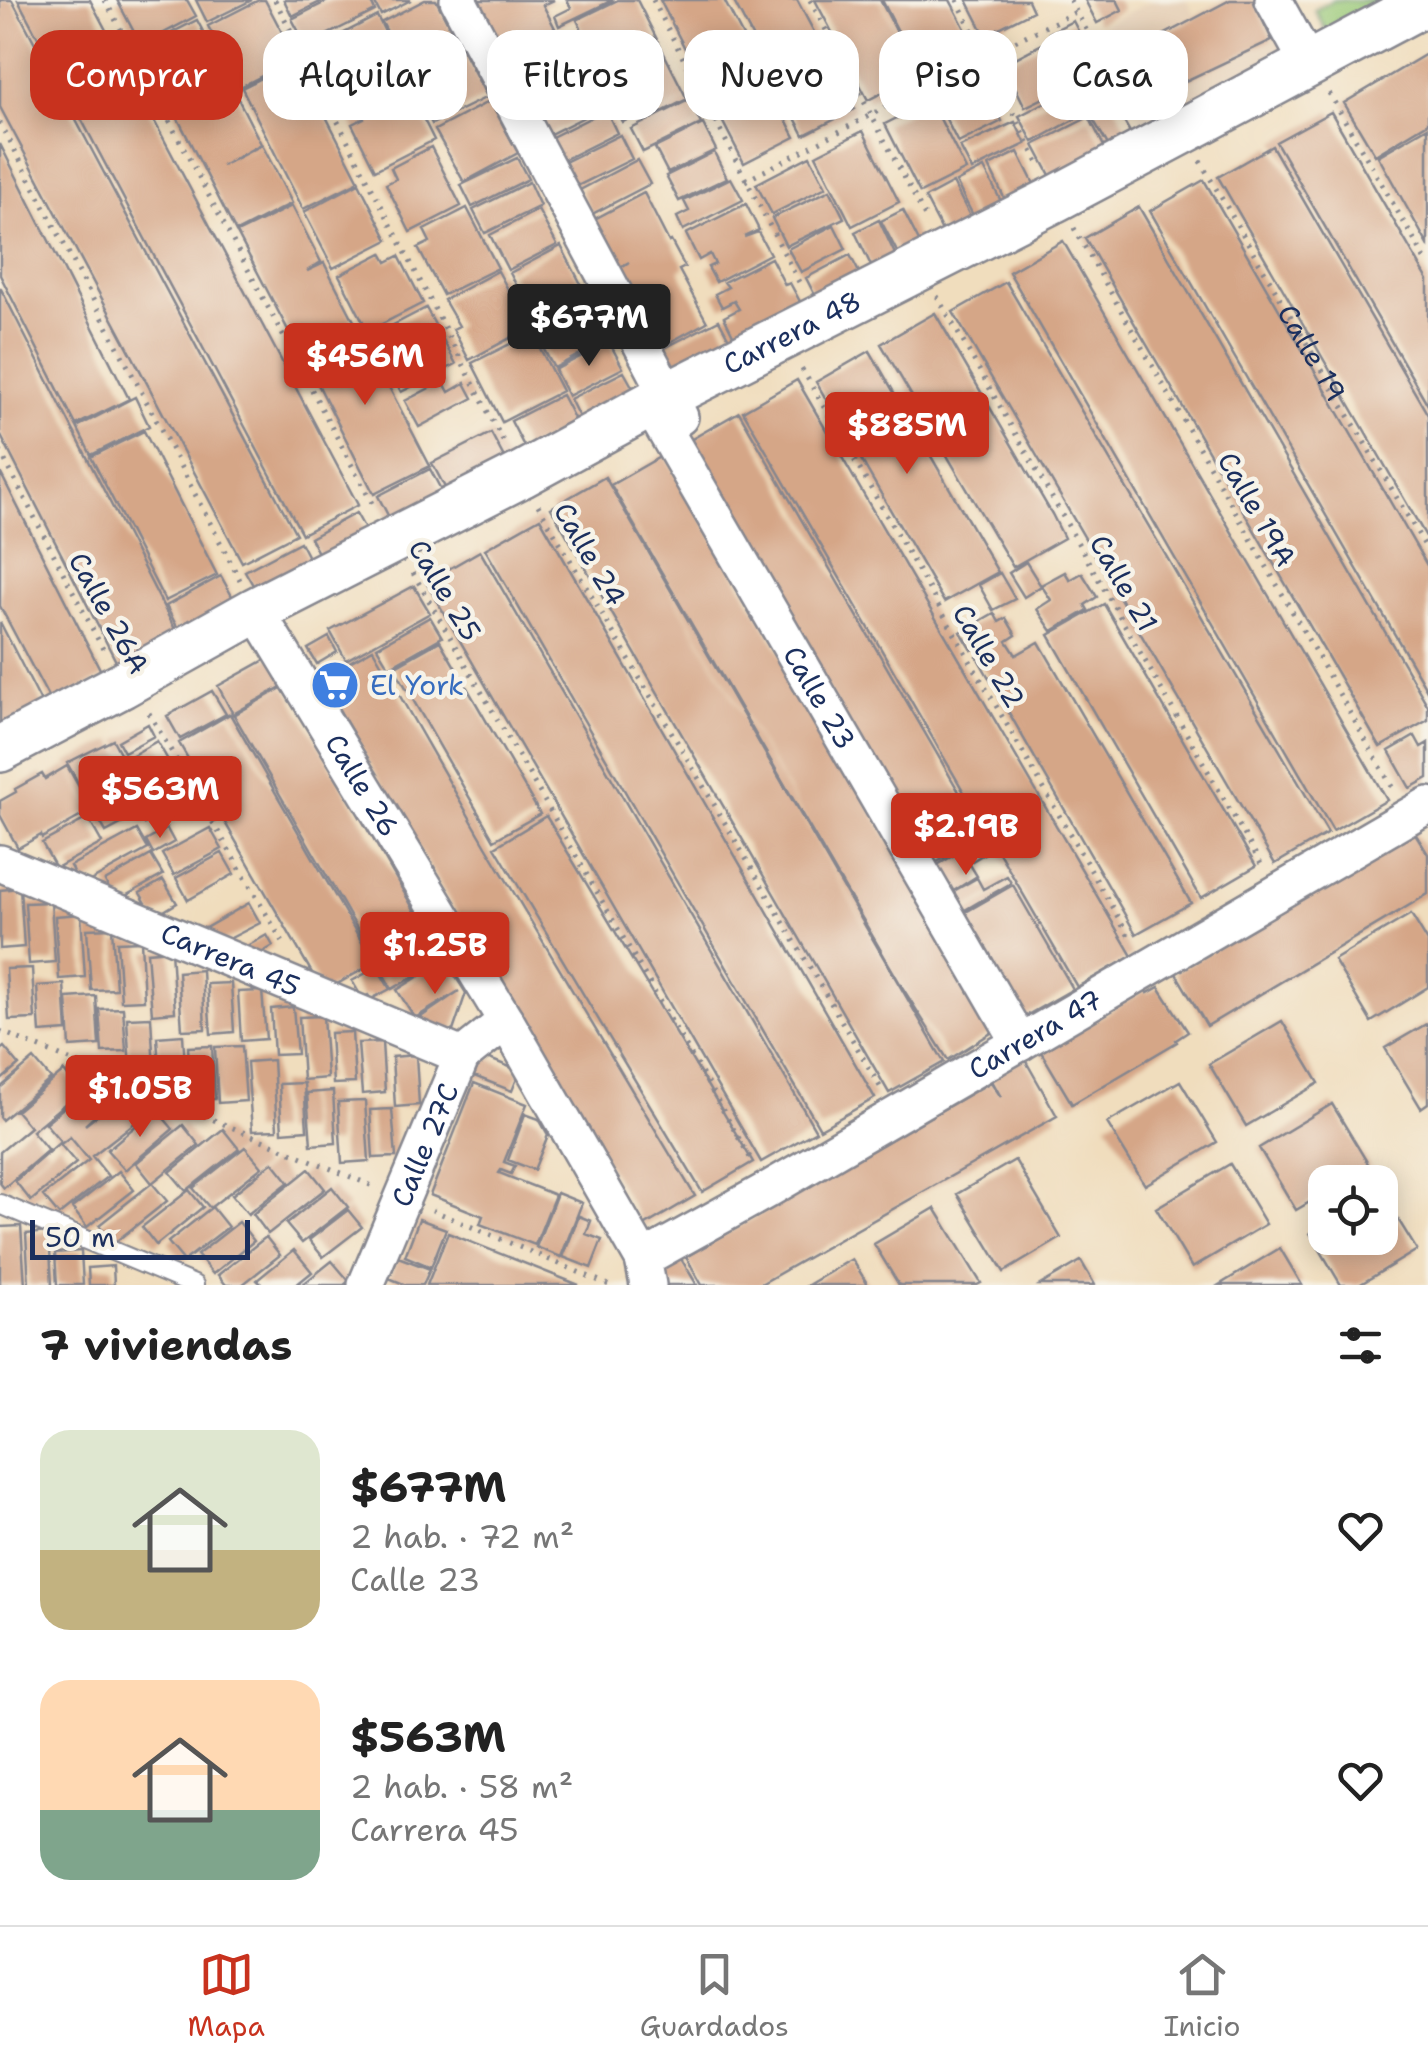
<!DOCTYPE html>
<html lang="es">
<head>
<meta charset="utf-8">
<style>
  body { margin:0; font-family:"Shantell Sans",sans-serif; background:#f6f6f6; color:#222; height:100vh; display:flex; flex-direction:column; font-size:38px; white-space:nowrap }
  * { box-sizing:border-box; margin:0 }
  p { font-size:32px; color:#767676 }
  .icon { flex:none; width:55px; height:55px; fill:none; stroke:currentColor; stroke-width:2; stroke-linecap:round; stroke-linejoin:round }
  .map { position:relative; height:1285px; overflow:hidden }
  .panel { display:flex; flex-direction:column; background:#fff; flex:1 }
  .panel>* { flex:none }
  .guide { position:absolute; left:30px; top:30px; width:1370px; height:90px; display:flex; gap:20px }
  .buttons { position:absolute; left:1308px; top:1165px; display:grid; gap:20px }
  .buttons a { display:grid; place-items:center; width:90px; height:90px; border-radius:20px; background:#fff; box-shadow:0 5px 25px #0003; font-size:50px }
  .scale { position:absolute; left:30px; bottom:25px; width:220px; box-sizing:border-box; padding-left:10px; border:5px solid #1b2f5e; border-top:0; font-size:28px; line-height:35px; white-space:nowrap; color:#1b2f5e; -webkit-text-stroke:8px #f7f3e8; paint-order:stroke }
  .price { position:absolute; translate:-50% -85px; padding:0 22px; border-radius:10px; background:#c8321e; color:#fff; font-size:32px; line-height:65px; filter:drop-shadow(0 2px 5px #0008) }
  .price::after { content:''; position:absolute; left:50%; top:60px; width:30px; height:22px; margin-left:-15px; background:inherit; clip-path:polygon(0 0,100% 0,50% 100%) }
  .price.selected { background:#222; color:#fff }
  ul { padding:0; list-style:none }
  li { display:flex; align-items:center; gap:30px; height:250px; padding:0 40px }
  li span { display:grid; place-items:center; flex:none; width:280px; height:200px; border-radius:30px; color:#555 }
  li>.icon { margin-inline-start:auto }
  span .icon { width:120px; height:120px; fill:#fffc; stroke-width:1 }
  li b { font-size:42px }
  h2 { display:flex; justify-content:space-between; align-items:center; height:120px; padding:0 40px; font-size:42px }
  .tag { padding:0 35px; border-radius:30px; background:#fff; box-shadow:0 5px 25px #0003; font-size:35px; line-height:90px }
  .tag.selected { background:#c8321e; color:#fff }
  .tabs { display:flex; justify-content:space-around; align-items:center; height:140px; border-top:2px solid #e0e0e0; background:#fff; font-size:28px; color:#767676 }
  .tabs a { display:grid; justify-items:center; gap:5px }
  .tabs .selected { color:#c8321e }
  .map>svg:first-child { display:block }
</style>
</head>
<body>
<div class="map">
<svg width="1428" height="1285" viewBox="0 0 1428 1285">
  <rect width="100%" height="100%" fill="#f7f3e8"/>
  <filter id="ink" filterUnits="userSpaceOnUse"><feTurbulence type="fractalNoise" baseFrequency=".01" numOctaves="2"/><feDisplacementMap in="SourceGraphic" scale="20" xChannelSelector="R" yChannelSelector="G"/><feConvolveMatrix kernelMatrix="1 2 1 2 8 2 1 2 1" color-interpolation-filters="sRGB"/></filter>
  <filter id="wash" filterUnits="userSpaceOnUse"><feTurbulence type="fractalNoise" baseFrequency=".0048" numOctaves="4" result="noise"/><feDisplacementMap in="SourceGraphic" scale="40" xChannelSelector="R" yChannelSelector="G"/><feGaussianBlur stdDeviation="2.25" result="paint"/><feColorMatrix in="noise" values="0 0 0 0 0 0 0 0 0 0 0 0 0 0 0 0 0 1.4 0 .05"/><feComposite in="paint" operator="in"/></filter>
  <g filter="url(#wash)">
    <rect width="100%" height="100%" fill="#f0ddbd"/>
    <path fill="#e6d0b7" d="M1153,0H1186L1195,15L1223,0H1261L1295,61L1152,140L1095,28Z"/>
    <path fill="#9ac978" stroke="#5a7c6b" stroke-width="2.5" d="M1334,0H1407L1332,42L1315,10Z"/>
    <g id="blocks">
      <path fill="#d5a687" d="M0,0H12L296,534L242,562L0,107Z
        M18,0H90L358,505L302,534Z
        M117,0H187L196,16L141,45Z
        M196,0H252L207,22Z
        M259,0H265L296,59L240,87L208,26Z
        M284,0H324L292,16Z
        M330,0H370L375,11L306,45L292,19Z
        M373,0H411L381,15Z
        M425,0H436L458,43L406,69L382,22Z
        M474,0H554L543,5L559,36L507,63Z
        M567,0H613L559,26L555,16L571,8Z
        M618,0H637L687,99L642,122L638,114L623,122L614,104L626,98L621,89L612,94L602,74L605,73L600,63L608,59L600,43L591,48L577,20Z
        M660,0H724L795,137L744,163Z
        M733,0H797L855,109L804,135Z
        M815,0H880L919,74L868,100Z
        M882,0H950L974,46L920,74Z
        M967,0H1028L1033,11L985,35Z
        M1085,0H1117L1122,10L1097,23Z
        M1230,0H1253L1272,40L1137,104L1116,60Z
        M377,16L407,75L347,106L317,47Z
        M197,20L229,81L173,109L142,48Z
        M1073,21L1095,63L1072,75L1049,33Z
        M1048,41L1070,85L1025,107L1004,64Z
        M461,47L487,97L432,124L407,75Z
        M580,53L594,80L536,110L522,83Z
        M1428,53V123L1375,155L1344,103Z
        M297,60L359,181L303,209L242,88Z
        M1097,69L1111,96L1088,108L1074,82Z
        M980,75L1002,121L958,143L935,97Z
        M405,82L434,140L375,170L352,124L364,118L358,106Z
        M230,83L261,144L222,166L262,145L292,203L236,232L174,111Z
        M585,88L596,111L546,136L535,113Z
        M1073,88L1086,113L1033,142L1019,116Z
        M689,100L701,124L643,152L631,129Z
        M490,101L518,153L464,182L435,130Z
        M931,101L966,170L920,193L885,124Z
        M1112,101L1134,139L1112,152L1090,114Z
        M606,110L617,133L559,162L548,139Z
        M1331,112L1428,280V405L1276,142Z
        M1089,117L1111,160L1057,188L1034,145Z
        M1015,122L1026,144L972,170L960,147Z
        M703,124L716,150L668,173L655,148Z
        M1428,127V245L1378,156Z
        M863,131L899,202L852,226L816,155Z
        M620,135L632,159L573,188L561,164Z
        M0,144L129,399L76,425L0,275Z
        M1272,146L1428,415V540L1218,177Z
        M431,147L461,206L410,232L386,184L396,179L391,168Z
        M714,152L727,178L679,201L666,176Z
        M1018,152L1039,194L1009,208L989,166Z
        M810,156L826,187L772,214L756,184Z
        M517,158L528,179L472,207L461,185Z
        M637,160L650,184L592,214L580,190Z
        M984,168L1007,213L979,227L956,182Z
        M731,178L743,200L683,230L677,217L689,211L684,201Z
        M1204,180L1428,567V692L1150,211Z
        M529,182L540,206L485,233L473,210Z
        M359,183L388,240L333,268L304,212Z
        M953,183L977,230L949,244L925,198Z
        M830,190L844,218L786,246L772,218Z
        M644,193L669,242L671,241L685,267L679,270L707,322L661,347L620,268L629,262L618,268L591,221Z
        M746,204L759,230L744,237L758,232L770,254L716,282L708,267L715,264L710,254L699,260L686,234Z
        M292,206L321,262L307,271L324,263L354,321L298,349L237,233Z
        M1139,207L1428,706V720L1380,747L1085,238Z
        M467,208L498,268L443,295L418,248L430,242L424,230Z
        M538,210L557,245L508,270L490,235Z
        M903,210L925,253L904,265L881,221Z
        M879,220L901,267L877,278L855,232Z
        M834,225L846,249L801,272L788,249Z
        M1063,241L1387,800L1333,831L1009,272Z
        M561,246L582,286L531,313L510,273Z
        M382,253L387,262L399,256L423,303L368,331L339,275Z
        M850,255L867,288L823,311L806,278Z
        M771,258L785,285L790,283L804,309L737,343L724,317L739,309L734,301L722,307L715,294L728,287L724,282Z
        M498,271L529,328L469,360L453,329L459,326L444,300Z
        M1006,282L1328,833L1275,864L953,312Z
        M0,287L182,643L122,673L0,434Z
        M584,287L597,312L543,340L530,315Z
        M426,308L456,364L401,392L372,336Z
        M935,313L1052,514L1064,538L1013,567L881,344Z
        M595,316L608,339L554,368L541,344Z
        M719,320L733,346L672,377L659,351Z
        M355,322L430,466L374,494L300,349Z
        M532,333L562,391L502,422L472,363Z
        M609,342L623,368L568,396L555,370Z
        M870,351L998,572L944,602L816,382Z
        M624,372L639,399L584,427L570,399Z
        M797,380L1132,956L1077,987L743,411Z
        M443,381L449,392L465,383L473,398L419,427L405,401Z
        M562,395L577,424L526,450L511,421Z
        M135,397L149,426L91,455L77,427Z
        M739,412L984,835L930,866L685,443Z
        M144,431L217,575L165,601L91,457Z
        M491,433L508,465L449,495L432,463Z
        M665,454L999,1028L948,1060L902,987L611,485Z
        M430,469L446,499L393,525L378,496Z
        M0,472L104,677L52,704L0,606Z
        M605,477L944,1062L889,1093L551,508Z
        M356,513L370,538L323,562L310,538Z
        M540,518L875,1098L820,1129L485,549Z
        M300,542L315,571L261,599L245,571Z
        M480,551L816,1131L761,1162L426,582Z
        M1026,562L1041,586L1024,597L1009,573Z
        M1065,572L1070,580L1082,573L1097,597L1085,605L1088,610L1052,631L1037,609L1051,600L1041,585Z
        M1000,573L1015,599L993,610L979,585Z
        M221,576L239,609L183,638L166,606Z
        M414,586L430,613L346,660L330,631Z
        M1104,604L1256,866L1201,898L1049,635Z
        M994,613L999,622L1006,618L1016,635L1007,641L1016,655L1039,642L1191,903L1136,934L977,657L991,649L987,642L972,650L961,632Z
        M430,617L442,637L389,667L377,647Z
        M0,622L44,708L0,730Z
        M329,637L337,652L317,664L308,649Z
        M440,641L540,814L494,840L394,667Z
        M373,649L486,846L695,1196L644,1226L434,875L321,678Z
        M272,656L288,683L233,714L218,686Z
        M285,686L443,960L392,989L234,715Z
        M212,691L226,714L180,739L167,716Z
        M230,714L374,963L323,992L179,743Z
        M148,724L154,736L124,752L118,741Z
        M1415,736L1421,747L1428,743V778L1410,788L1389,751Z
        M113,740L124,760L157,741L173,769L128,794L112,766L105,770L132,818L106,832L67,763Z
        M67,766L92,810L42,838L41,835L18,848L0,815V801L16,792L15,789L42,774L45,779Z
        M176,776L189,799L144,824L131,801Z
        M546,816L753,1162L702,1192L495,847Z
        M88,818L102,843L56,868L42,843Z
        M210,828L222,849L174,875L162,854Z
        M167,829L174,842L153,854L146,841Z
        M137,830L148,849L81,886L70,866Z
        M1413,830L1428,854V894L1207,1026L1175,972Z
        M984,837L992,849L969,863L977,876L952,892L977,878L983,889L1007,876L1011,883L958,914L931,869Z
        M222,853L234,874L188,900L176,878Z
        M151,855L163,875L116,901L105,881Z
        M163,880L177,903L154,917L140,893Z
        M1013,885L1073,989L1022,1018L959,916Z
        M20,888L24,947L0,949V890Z
        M51,902L55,962L29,964L25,903Z
        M249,903L260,923L219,944L202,930Z
        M81,914L85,977L59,979L55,916Z
        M1411,914L1428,942V987L1371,1022L1334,960Z
        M112,928L116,989L91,990L87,929Z
        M267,935L273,946L249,960L238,951Z
        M141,941L144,1000L121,1001L117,942Z
        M171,950L175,1012L152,1014L147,952Z
        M445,960L466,993L453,1031L427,1027L421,1017L459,991L415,1018L397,990Z
        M377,967L390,989L371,999L368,995L362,998L352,981Z
        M32,968L35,1019L9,1020L6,969Z
        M202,970L205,1029L182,1030L178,972Z
        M231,983L234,1032L211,1034L207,984Z
        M64,984L67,1031L40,1033L37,986Z
        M1159,987L1188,1032L1176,1040L1177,1042L1072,1104L1041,1052L1146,990L1148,993Z
        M262,991L266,1039L241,1041L238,992Z
        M96,996L99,1045L70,1047L67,998Z
        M293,1007L297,1054L274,1055L271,1009Z
        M123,1008L126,1051L102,1052L99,1009Z
        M323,1016L327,1078L303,1080L299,1017Z
        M151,1017L154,1070L130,1072L127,1018Z
        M1282,1021L1319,1083L1246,1126L1209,1064Z
        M1428,1023V1103L1421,1108L1385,1048Z
        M352,1032L355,1083L333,1084L330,1033Z
        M183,1035L186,1081L160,1083L157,1037Z
        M382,1042L385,1092L362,1094L358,1043Z
        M212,1046L215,1099L192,1100L188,1047Z
        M242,1046L246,1101L218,1103L215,1047Z
        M4,1047L19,1065L0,1081V1050Z
        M416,1055L419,1105L395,1107L392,1057Z
        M482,1056L520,1071L512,1091L474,1076Z
        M1024,1058L1057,1116L759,1285H702L686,1257L991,1082L1001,1097L990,1077Z
        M34,1059L51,1079L2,1120L0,1117V1088Z
        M273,1060L277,1130L252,1131L247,1062Z
        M64,1071L80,1091L32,1131L48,1150L4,1188L0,1183V1152L30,1127L16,1111Z
        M1180,1081L1217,1142L1145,1185L1107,1123Z
        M304,1083L307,1130L282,1132L279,1084Z
        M474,1083L527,1104L504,1162L515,1166L511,1174L501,1170L499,1173L555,1195L535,1245L480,1224L483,1216L430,1195Z
        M90,1086L106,1106L85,1125L124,1095L142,1117L92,1156L108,1176L59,1215L43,1196L89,1160L70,1137L62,1143L45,1123Z
        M333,1091L336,1143L311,1145L307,1093Z
        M365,1101L369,1161L342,1163L338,1102Z
        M1332,1104L1370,1167L1343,1182H1325V1193L1296,1210L1259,1148Z
        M156,1109L173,1129L125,1170L107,1150Z
        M392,1109L396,1157L373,1158L370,1110Z
        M525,1114L539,1119L548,1135L534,1170L508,1160Z
        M183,1125L199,1145L152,1183L136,1163Z
        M223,1129L239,1149L186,1191L170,1172Z
        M59,1143L76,1163L31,1201L15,1181Z
        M245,1147L262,1167L210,1208L193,1188Z
        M1015,1160L1061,1238L1004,1272L957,1194Z
        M273,1162L289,1182L248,1214L232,1195Z
        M1230,1164L1266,1224L1192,1268L1156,1208Z
        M309,1169L325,1189L268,1234L253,1214Z
        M119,1171L134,1190L87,1227L72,1208Z
        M152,1183L167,1201L114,1243L99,1225Z
        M332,1187L348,1207L302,1243L286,1224Z
        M189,1190L203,1207L156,1245L142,1227Z
        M1380,1190L1417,1250L1359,1285H1341L1310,1233L1325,1225V1238H1380Z
        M557,1193L582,1203L561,1257L536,1247Z
        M212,1207L228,1227L184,1261L168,1242Z
        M935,1208L981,1283L977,1285H899L874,1244Z
        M348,1210L362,1227L323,1257L309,1240Z
        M579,1216L591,1221L586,1234L602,1240L591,1268L563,1257Z
        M419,1219L446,1229L431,1267L405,1256Z
        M239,1222L254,1241L213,1274L197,1255Z
        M21,1226L25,1285H0V1227Z
        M49,1232L52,1285H29L26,1234Z
        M448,1233L579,1285H427Z
        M266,1237L280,1255L242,1285H226L218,1275Z
        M1280,1248L1302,1285H1219Z
        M294,1250L312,1272L296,1285H262L257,1280Z
        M81,1251L83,1285H57L55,1253Z
        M398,1257L430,1269L423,1285H406L389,1278Z
        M680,1257L697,1285H661L653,1272Z
        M852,1259L868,1285H808Z
        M332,1261L349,1281L344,1285H302Z
        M1081,1261L1095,1285H1040Z
        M113,1266L114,1285H89L88,1268Z"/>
    </g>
  </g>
  <g filter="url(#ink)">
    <use href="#blocks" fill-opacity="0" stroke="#86868e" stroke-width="2.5"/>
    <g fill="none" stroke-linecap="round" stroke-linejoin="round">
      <g stroke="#86868e" stroke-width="22">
        <path id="service" d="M0,1204L194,1285"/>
      </g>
      <g stroke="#86868e" stroke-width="40">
        <g id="minor">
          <path d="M458,0L680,417"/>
          <path d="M1273,0L1309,65"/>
          <path id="s2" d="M650,405L1020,1043"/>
          <path id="s3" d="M256,610L506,1021L643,1259L648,1285"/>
          <path id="s4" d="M0,863L462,1056"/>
          <path id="s5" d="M643,1259L769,1189L1428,805"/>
          <path id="s6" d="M366,1285L462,1056L506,1021"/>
        </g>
      </g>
      <g stroke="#86868e" stroke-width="50">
        <g id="tertiary">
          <path id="s7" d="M0,749L122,685L256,610L521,475L668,395L1057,198L1428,1"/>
        </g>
      </g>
      <g stroke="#86868e" stroke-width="5" stroke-dasharray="2.5 8" stroke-linecap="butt">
        <path d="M105,0L374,507"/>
        <path d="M275,0L504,443"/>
        <path d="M653,0L801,286"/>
        <path d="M810,0L928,222"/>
        <path d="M957,0L1039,165"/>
        <path d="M1070,0L1133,116"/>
        <path d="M1329,93L1428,264"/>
        <path d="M0,122L240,580"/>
        <path id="s1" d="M1200,161L1428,551"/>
        <path d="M745,181L985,55L1076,12"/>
        <path d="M1074,228L1395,792"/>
        <path d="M937,296L1261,864"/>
        <path d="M802,369L1131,940"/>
        <path d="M0,451L105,653"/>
        <path d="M538,505L882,1090"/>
        <path d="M413,573L752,1161"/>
        <path d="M149,713L285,946"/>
        <path d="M0,1031L375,1187"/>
        <path d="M432,1210L609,1285"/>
      </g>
      <use href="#service" stroke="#fff" stroke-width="18"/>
      <use href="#minor" stroke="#fff" stroke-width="35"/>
      <use href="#tertiary" stroke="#fff" stroke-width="45"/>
    </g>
  </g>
  <defs>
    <g id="supermarket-disc" transform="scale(2.5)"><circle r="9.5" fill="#3f7fe0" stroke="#f7f3e8"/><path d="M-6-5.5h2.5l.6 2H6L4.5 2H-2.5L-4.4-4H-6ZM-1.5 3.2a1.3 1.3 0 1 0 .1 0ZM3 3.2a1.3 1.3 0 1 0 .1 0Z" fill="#fff"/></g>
  </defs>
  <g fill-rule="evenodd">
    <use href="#supermarket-disc" x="335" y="685"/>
  </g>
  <g text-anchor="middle" stroke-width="9" stroke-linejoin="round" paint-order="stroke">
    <g font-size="28" fill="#1b2f5e" stroke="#f7f3e8">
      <text dy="10" stroke="none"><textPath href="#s7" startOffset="895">Carrera 48</textPath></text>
      <text dy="10" stroke="none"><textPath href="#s1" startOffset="222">Calle 19</textPath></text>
      <text transform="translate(1257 509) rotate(60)" y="10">Calle 19A</text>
      <text transform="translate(590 554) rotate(60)" y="10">Calle 24</text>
      <text transform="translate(1124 583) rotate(60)" y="10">Calle 21</text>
      <text transform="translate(445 590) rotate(59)" y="10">Calle 25</text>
      <text transform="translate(109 613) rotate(61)" y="10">Calle 26A</text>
      <text transform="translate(989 656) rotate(60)" y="10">Calle 22</text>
      <text dy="10" stroke="none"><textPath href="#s2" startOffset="338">Calle 23</textPath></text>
      <text dy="10" stroke="none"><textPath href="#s3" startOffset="205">Calle 26</textPath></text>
      <text dy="10" stroke="none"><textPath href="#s4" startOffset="250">Carrera 45</textPath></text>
      <text dy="10" stroke="none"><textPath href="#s5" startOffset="452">Carrera 47</textPath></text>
      <text dy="10" stroke="none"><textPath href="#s6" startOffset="152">Calle 27C</textPath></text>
    </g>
    <g font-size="28" fill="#366cbe" stroke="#f7f3e8" text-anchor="start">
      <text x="370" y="695">El York</text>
    </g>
  </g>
</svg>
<div class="buttons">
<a><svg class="icon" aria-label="locate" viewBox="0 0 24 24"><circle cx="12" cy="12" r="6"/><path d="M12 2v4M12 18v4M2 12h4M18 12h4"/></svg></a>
</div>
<div class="scale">50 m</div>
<b class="price selected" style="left:589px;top:369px">$677M</b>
<b class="price" style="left:365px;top:408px">$456M</b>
<b class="price" style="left:907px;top:477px">$885M</b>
<b class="price" style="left:160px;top:841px">$563M</b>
<b class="price" style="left:966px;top:878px">$2.19B</b>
<b class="price" style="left:435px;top:997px">$1.25B</b>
<b class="price" style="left:140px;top:1140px">$1.05B</b>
<div class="guide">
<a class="tag selected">Comprar</a>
<a class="tag">Alquilar</a>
<a class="tag">Filtros</a>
<a class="tag">Nuevo</a>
<a class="tag">Piso</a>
<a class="tag">Casa</a>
</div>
</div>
<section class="panel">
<h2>7 viviendas<svg class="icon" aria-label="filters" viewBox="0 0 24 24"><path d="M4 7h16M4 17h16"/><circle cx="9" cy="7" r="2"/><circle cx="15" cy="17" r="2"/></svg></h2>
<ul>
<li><span style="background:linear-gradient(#dfe7d0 60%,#c2b280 0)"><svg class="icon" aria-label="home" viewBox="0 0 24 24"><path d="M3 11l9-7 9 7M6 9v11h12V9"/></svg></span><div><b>$677M</b><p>2 hab. · 72 m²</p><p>Calle 23</p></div><svg class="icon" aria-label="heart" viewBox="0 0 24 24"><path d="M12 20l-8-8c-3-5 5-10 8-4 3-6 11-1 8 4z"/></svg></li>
<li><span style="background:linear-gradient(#ffd9b3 65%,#7fa58c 0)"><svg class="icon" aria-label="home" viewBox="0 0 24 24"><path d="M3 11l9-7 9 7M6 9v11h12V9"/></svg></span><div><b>$563M</b><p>2 hab. · 58 m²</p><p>Carrera 45</p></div><svg class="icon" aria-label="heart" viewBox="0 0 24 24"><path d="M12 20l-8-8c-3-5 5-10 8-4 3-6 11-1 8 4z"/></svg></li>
</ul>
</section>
<nav class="tabs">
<a class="selected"><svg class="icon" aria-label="map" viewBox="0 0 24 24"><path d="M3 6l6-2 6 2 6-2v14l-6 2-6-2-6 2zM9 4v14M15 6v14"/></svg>Mapa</a>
<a><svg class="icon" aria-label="saved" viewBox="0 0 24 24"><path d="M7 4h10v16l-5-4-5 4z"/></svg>Guardados</a>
<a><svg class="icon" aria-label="home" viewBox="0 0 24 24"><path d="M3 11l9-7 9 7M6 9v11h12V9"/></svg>Inicio</a>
</nav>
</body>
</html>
